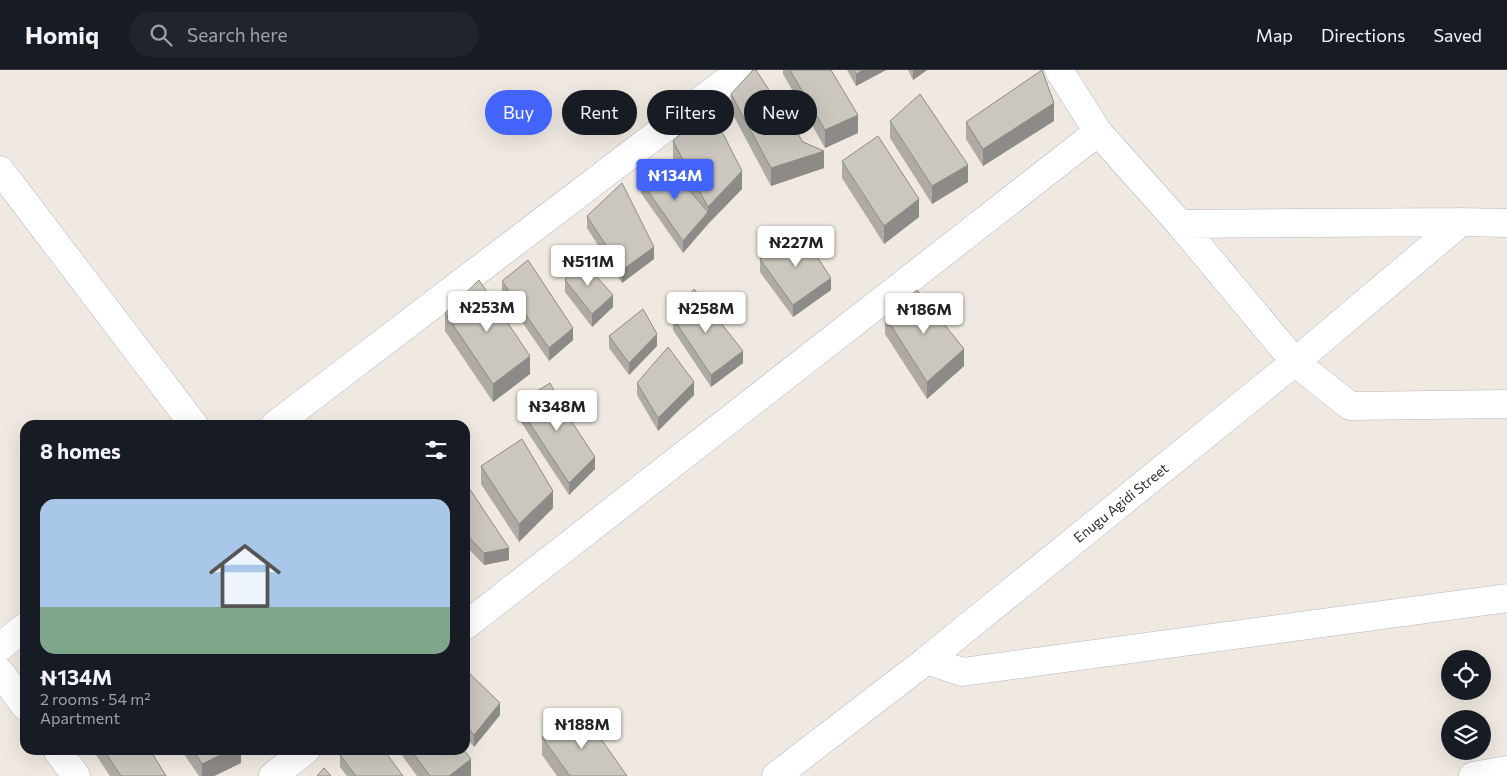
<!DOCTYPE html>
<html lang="en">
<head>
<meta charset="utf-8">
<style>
  body { margin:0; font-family:Commissioner,sans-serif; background:#20242c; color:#f1f3f6; height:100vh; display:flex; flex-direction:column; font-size:19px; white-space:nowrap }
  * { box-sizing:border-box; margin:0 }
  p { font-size:16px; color:#9ea1a6 }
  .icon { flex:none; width:28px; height:28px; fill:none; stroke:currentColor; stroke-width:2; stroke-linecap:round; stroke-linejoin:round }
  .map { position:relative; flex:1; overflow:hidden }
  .sheet { position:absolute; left:20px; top:350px; width:450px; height:335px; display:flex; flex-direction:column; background:#171b24; border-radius:15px; box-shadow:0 5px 20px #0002 }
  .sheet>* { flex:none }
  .hud { position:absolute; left:485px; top:20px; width:475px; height:45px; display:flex; gap:10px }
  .tools { position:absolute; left:1441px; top:580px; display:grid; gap:10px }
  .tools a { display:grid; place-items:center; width:50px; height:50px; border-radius:50%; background:#171b24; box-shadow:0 5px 20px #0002; font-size:25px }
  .price { position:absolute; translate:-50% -42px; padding:0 11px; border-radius:5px; background:#fff; color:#222; font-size:16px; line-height:32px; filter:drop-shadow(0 1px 2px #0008) }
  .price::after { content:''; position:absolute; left:50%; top:30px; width:15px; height:11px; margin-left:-8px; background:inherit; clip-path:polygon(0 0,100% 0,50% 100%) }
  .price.on { background:#4264fb; color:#fff }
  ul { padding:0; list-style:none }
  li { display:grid; align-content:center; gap:10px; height:265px; padding:0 20px }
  li span { display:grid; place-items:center; height:155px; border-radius:15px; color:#555 }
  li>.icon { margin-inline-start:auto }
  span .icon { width:90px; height:90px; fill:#fffc; stroke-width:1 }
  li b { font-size:21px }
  h2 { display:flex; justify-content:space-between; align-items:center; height:60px; padding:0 20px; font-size:21px }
  .chip { padding:0 18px; border-radius:22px; background:#171b24; box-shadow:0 5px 20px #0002; font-size:18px; line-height:45px }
  .chip.on { background:#4264fb; color:#fff }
  header { display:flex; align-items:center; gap:30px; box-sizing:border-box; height:70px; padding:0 25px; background:#171b24; border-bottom:1px solid #363941 }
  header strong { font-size:24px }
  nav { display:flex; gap:28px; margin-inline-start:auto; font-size:18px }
  .search { width:350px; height:45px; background:#20242c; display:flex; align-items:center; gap:12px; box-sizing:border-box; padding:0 18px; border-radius:28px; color:#9ea1a6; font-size:19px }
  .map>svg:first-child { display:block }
</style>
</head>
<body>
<header>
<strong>Homiq</strong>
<div class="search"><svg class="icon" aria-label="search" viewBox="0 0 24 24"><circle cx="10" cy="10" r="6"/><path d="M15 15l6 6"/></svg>Search here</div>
<nav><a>Map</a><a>Directions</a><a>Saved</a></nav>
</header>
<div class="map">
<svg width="1507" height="706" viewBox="0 0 1507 706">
  <rect width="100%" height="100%" fill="#efe9e1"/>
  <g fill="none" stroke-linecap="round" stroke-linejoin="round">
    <g stroke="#b4b7c1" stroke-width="29">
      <path id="minor" d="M1059,0L1098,62L1180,154L1295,292L1350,336L1507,334
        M0,100L194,355
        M1180,154L1461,152L1507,153
        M275,355L741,0
        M465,556L1098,62
        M0,577L25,557
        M927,590L962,602L1507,528
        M0,602L25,636
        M57,680L76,706
        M273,706L306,680
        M776,706L927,590L1295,292L1461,152
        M1473,706L1507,700"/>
    </g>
    <use href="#minor" stroke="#fff" stroke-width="28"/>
  </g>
  <path fill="#afaba4" d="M783,0H831L858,63L825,78L783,4Z
    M847,0H886L856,16Z
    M908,0H927L913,10Z
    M731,24L803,72L824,98L771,116L731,41Z
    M890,51L968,112L932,134L890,68Z
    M1054,51L983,96L966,69V52Z
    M673,71L742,119L708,154L683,183L641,123V111L691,122L673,88Z
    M842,91L919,147L884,174L842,108Z
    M587,146L654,189L622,213L587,158Z
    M760,189L831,220L793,247L760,202Z
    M565,210L613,237L592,257L565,222Z
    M502,211L573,270L549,291L502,223Z
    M445,243L530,304L493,332L445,261Z
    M885,246L964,296L927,329L885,264Z
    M673,248L743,293L711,317L673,260Z
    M609,266L657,276L629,305L609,278Z
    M637,313L694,325L658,361L637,325Z
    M517,334L568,346L595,399L569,425L517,346Z
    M481,396L553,438L519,472L481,414Z
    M465,412L509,490L484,495L465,475Z
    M465,599L500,645L474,677L465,666Z
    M542,667L627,706H557L542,685Z
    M96,680H150L166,706H110L96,685Z
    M181,680H241V693L214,706H199Z
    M398,680H464L471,706H417Z
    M340,685L403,706H347L340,697Z"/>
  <path fill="#8e8b86" d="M863,0H886L856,16V4Z
    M913,0H927L913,10Z
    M1054,33V51L983,96V79Z
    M858,45V63L825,78V60Z
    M824,81V98L771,116V98Z
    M968,95V112L932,134V116Z
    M742,101V119L708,154L683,183V171L708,142V137Z
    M919,129V147L884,174V156Z
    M654,177V189L622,213V200Z
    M831,208V220L793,247V235Z
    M613,225V237L592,257V244Z
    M573,258V270L549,291V278Z
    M657,264V276L629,305V293Z
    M964,279V296L927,329V312Z
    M743,281V293L711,317V305Z
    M530,286V304L493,332V314Z
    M694,312V325L658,361V348Z
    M595,387V399L569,425V413Z
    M553,421V438L519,472V454Z
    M509,478V490L484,495V483Z
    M500,633V645L474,677V665Z
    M231,680H241V693L214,706H202V694Z
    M471,689V706H449Z"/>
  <path fill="#cbc7bf" stroke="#8e8b86" d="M753,0H756L803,72L824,81L771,98L731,24Z
    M790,0H831L858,45L825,60Z
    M854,0H863L856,4Z
    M1042,0L1054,33L983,79L966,52Z
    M920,24L968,95L932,116L890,51Z
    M710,38L742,101L708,137L673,71Z
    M878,66L919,129L884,156L842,91Z
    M666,94L708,142L683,171L641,111Z
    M622,113L654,177L622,200L587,146Z
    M800,161L831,208L793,235L760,189Z
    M580,188L613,225L592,244L565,210Z
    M528,190L573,258L549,278L502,211Z
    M479,210L530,286L493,314L445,243Z
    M694,219L743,281L711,305L673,248Z
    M917,220L964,279L927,312L885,246Z
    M643,239L657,264L629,293L609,266Z
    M668,277L694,312L658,348L637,313Z
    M550,313L568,346L595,387L569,413L517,334Z
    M522,369L553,421L519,454L481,396Z
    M465,412L509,478L484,483L465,463Z
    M465,599L500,633L474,665L465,654Z
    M582,642L627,706H570L542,667Z
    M104,680H150L166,706H121Z
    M193,680H231L202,694Z
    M345,680H384L403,706H356L340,685Z
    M411,680H464L471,689L449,706H430Z
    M324,698L331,706H317Z"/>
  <g text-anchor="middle" stroke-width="4" stroke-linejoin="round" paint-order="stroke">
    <g font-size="14" fill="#2e2e2e" stroke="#fff">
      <text transform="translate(1121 433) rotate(-39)" y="5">Enugu Agidi Street</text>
    </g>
  </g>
</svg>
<div class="tools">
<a><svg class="icon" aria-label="locate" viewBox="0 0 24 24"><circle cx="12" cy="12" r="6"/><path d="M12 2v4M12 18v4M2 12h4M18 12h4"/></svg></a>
<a><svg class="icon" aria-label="layers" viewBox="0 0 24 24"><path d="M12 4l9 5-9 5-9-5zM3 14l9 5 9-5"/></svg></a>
</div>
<b class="price on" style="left:675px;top:131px">₦134M</b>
<b class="price" style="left:796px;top:198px">₦227M</b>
<b class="price" style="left:588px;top:217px">₦511M</b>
<b class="price" style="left:487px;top:263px">₦253M</b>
<b class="price" style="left:706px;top:264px">₦258M</b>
<b class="price" style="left:924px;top:265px">₦186M</b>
<b class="price" style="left:557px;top:362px">₦348M</b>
<b class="price" style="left:582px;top:680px">₦188M</b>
<div class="hud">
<a class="chip on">Buy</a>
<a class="chip">Rent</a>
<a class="chip">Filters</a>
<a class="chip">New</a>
</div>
<section class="sheet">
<h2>8 homes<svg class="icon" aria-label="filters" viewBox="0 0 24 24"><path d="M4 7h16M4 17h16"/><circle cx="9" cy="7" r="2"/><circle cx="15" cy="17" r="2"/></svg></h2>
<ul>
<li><span style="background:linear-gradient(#a9c7e8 70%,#7fa58c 0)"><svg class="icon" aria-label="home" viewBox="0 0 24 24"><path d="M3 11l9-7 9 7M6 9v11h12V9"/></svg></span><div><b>₦134M</b><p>2 rooms · 54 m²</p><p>Apartment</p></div></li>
</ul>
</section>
</div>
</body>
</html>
